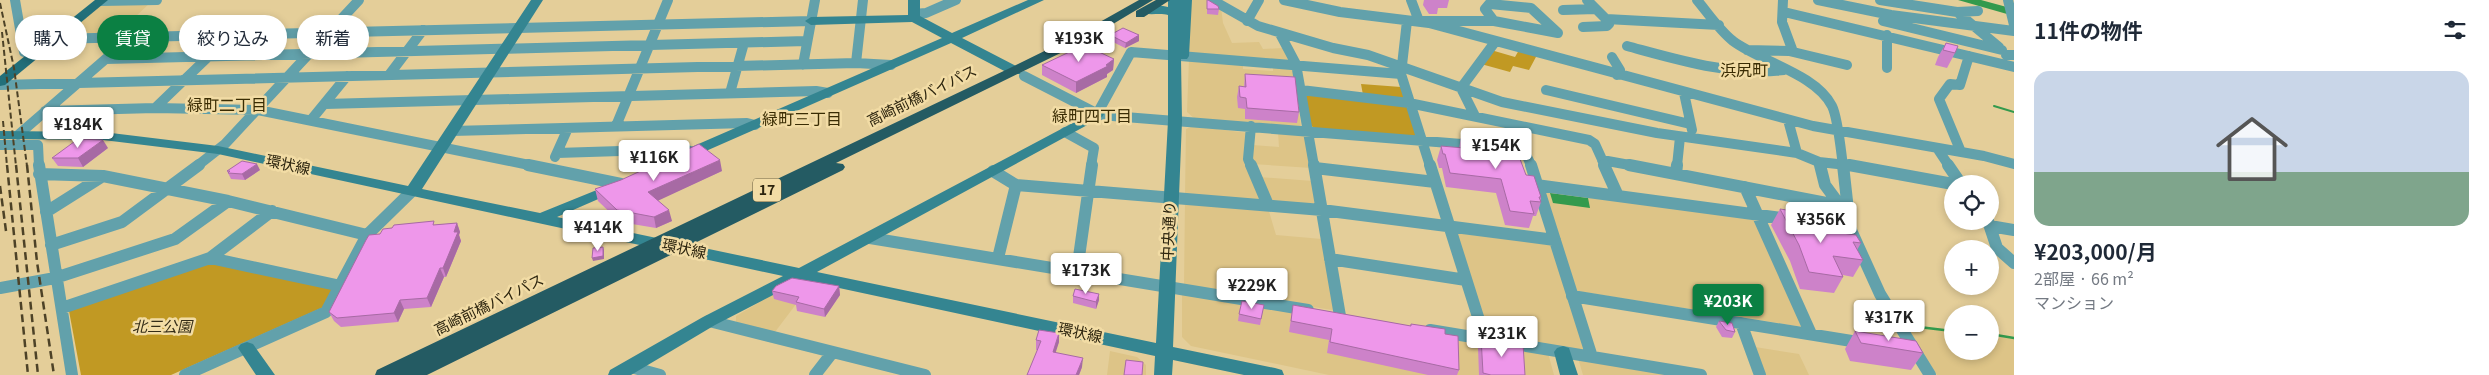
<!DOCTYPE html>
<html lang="ja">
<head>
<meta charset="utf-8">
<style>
  body { margin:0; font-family:Georgia,"Noto Sans JP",serif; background:#f6f6f7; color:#1f2937; height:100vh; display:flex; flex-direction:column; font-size:19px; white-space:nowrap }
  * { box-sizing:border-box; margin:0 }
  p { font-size:16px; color:#747a83 }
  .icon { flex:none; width:28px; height:28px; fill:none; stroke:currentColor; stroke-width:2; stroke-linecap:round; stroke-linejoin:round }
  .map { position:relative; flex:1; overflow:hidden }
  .details { display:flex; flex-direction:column; background:#fff; width:475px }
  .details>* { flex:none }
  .banner { position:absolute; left:15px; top:15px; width:475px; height:45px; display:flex; gap:10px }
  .controls { position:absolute; left:1944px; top:175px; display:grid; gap:10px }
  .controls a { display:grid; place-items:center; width:55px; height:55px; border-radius:50%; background:#fff; box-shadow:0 2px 8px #0003; font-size:25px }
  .price { position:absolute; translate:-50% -42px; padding:0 11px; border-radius:5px; background:#fff; color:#222; font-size:16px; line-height:32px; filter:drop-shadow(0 1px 2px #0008) }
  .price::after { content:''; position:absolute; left:50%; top:30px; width:15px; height:11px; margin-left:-8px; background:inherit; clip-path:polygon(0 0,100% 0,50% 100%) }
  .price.active { background:#0b8043; color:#fff }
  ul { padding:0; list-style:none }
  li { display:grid; align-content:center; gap:10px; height:265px; padding:0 20px }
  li+li { border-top:1px solid #e0e1e3 }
  li span { display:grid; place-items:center; height:155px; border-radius:15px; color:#555 }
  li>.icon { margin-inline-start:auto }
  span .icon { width:90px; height:90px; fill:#fffc; stroke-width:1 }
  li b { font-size:21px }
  h2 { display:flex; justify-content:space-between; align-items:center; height:60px; padding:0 20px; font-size:21px }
  .chip { padding:0 18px; border-radius:22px; background:#fff; box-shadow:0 2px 8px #0003; font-size:18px; line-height:45px }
  .chip.active { background:#0b8043; color:#fff }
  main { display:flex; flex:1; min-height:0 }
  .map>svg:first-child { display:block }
</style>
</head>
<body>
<main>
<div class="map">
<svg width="2014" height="375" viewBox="0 0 2014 375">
  <rect width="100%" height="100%" fill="#e4ce99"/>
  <path fill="#ddc487" d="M1190,0H1209L1221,7L1223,23L1232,43L1259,42L1263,49L1283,48L1289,60L1189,55Z
    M152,1L115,36L60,38L104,3Z
    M1189,59L1243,62V69L1273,71V64L1292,67L1301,126L1196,120L1187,112Z
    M1193,126L1248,133L1244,155L1263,202L1185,196L1186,129Z
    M1278,132L1305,136L1311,168L1253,164V145L1279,147Z
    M1259,177L1313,181L1318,205L1271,203Z
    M1542,190L1754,220L1803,327L1577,291Z
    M1185,201L1268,208L1276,235L1322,239L1335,309L1332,310L1184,286Z
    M1455,233L1551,244L1587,353L1488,333Z
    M788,286L809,287L775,332L736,322V316Z
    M1182,292L1548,353L1554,375H1329L1191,346L1182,337Z
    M1921,328L1952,332V351H1990V335L2014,339V375H1937L1907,330Z
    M1755,347L1799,354L1809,375H1766Z
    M1110,351L1137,357L1146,365V375H1107Z
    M1578,358L1679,375H1583Z"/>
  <path fill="#c19923" d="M1491,50L1515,57L1519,50L1537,55L1529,70L1513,66L1510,72L1481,64Z
    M1361,84L1401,87L1404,98L1363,95Z
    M1305,93L1407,106L1416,135L1413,137L1315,128L1311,126Z
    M203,262L333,288L326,306L171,375H81L69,311Z"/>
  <path fill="#339a4d" d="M1958,0H1981L2014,9V16Z
    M1550,193L1588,198L1590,208L1553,203Z"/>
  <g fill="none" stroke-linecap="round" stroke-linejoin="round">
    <path stroke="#339a4d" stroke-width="2" d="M1994,106L2014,112"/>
    <path stroke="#339a4d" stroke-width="2.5" d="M1907,329L1919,327L1952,331
      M1990,334L2014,338"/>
    <path stroke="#62a1ab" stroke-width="10" d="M15,0L24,52L37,53
      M1212,0L1258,26L1333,48L1368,55L1502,102L1657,133L1797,153L1819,162L1856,166
      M1284,0L1340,12L1429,23L1813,126L1984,156L2014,164
      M1411,0L1419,21H1494L1485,9L1490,3
      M1587,0L1606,19L1719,25
      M1697,0C1708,13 1719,30 1733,41C1761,62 1816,74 1832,106C1838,118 1841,152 1843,166
      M1818,0L1891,15L2014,31
      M1880,0L1957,12L1999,47
      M2008,0L2014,25
      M100,1L157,0
      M1490,4L1531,8L1558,33L1494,21
      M1563,10L1596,9
      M1784,12L2014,67
      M1957,12L1978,11
      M914,14L926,13L956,0
      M1247,21L1259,0
      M1407,21L1401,74L1430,166
      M1883,21L2002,50
      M1583,27L1607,26L1609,24L1606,19
      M1279,32L1296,64L1314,166
      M1887,35V68
      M52,39L811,21
      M1627,46C1679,60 1730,76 1784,70
      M1747,50L1789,51L1792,49L1782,22L1783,0
      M1789,51L1847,65
      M2006,55H2014
      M1612,57L1620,70L1617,75
      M106,59L806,41
      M856,63L863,0
      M803,65L815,0
      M389,75L423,30
      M1024,76L1100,115L1474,145
      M0,85L856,63L891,65
      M1301,90L1409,103L1589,140L1595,144L1605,166
      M1546,90L1690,124
      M730,93L744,43
      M1684,93L1692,130
      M325,104L816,91L828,93
      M155,108L232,34
      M45,111L155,108L258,110L534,166
      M1097,114L1131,52L1401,74
      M1475,116L1461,88L1495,42
      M311,120L347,76
      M1788,120L1797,153
      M616,126L668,0
      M1251,126L1248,159L1251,166
      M452,131L747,123L755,125
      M1065,132L1094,148L1091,166
      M18,135L131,37
      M0,145H38L39,166
      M1503,148C1521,150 1525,148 1531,166
      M1937,148L1949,166
      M1961,152L1939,99L1950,84L1960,85L1969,56
      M557,153L684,149L693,152
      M555,157L568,128
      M1602,160L1635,166
      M1819,162L1820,166
      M197,166L225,144L359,0
      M1677,166L1680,137"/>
    <path stroke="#62a1ab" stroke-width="12" d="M39,165L72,375
      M528,165L621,184
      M1251,165L1268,205
      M1314,165L1340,316
      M1430,165L1485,339
      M1531,165L1592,357
      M1604,165L1618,196
      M1629,165L1847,207
      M1820,165L1825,185L1839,204
      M1843,165L1850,228L1880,294L1930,375
      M1849,165L1953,184
      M1948,165L1961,184
      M1315,168L1435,182
      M993,171L1016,185L1322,210L1555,240
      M39,174L103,176L228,201L367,235
      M1676,174L1677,165
      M1536,185L1789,219
      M1745,187L1811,334
      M46,212L103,176
      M1805,221L1850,228
      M1988,221L1997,248L2014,263
      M1990,226L2014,230
      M870,238L1308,310
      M51,245L122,222L199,165
      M210,258L341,286
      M998,258L1016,185
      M1330,259L1466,280
      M1077,271L1092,165
      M0,288L55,278L175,239L228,201
      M1572,296L1864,343
      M62,308L210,258L272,211
      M709,321L925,375
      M1741,323L1760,375
      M1430,330L1701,375
      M631,367L660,375
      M185,375L326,312L367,235L412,191
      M815,375L832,353"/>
    <path fill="#348591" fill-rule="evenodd" d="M531,0H543L422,189L540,213L614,183L621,187L619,190L557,217L799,268L1097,110L1102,111L1104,114L1102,117L817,272L1156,343L1168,121V15C1159,12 1147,17 1140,11C1146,5 1160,5 1168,7V0H1180V5V0H1192L1189,56L1187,59H1181L1182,121L1173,347L1275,368L1282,370L1284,375H1244L1173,360L1172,375H1154L1155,356L802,280L715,325L631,375H608L610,370L703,317L783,276L218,154L103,140L0,139V131L103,132L218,146L408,186Z
      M908,0H920V16L952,33L1028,0H1044L962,38L1020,68L1021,71L1020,74H1010L951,43L690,158H680L678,155L680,152L942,38L912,22L811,25L805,21L811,17L908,15Z
      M247,342L253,344L275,375H256L238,348L241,344Z
      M1563,346L1569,348L1578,375H1560L1554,352L1557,348Z"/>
    <path fill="#226f7a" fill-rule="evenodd" d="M95,0H108L5,85L0,86V76Z"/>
    <path fill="#245b63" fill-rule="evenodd" d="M1139,0H1153L1083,42L836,163L843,164L845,167L843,170L427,375H375L377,370L1010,68L1075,36Z
      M1156,0H1170L1144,17H1136V11Z"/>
    <path stroke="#4d4227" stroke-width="2" stroke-dasharray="6 3" stroke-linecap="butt" d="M0,3L14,68L27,166
      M2,32L16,166
      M3,121L7,166"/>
    <path stroke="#4d4227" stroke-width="2.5" stroke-dasharray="8 4.5" stroke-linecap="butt" d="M7,165L28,375
      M16,165L38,375
      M27,165L37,262L54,375
      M0,186L6,231"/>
  </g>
  <path fill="#cd82c9" d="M1207,0L1219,9L1218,15L1207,14Z
    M1424,0H1449L1447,8H1438L1437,14H1429L1423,5Z
    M1110,35H1139V41L1125,48L1109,40Z
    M1946,43L1955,53L1947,68L1935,65L1938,57Z
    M1114,59L1113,70L1107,74V77L1076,93L1042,75V65Z
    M1245,74L1299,112L1297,123L1245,119V109L1238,108L1237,97L1239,86L1244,87Z
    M1461,138L1526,175L1541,197V202L1536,216H1533L1529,228L1505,225L1496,193L1446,187L1442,168H1439L1437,160L1441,146L1459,148Z
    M108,148L83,167L58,166L52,158Z
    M260,170L245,180L231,179L227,171Z
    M722,171L658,200L672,221L656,228L620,222L598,201L595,189Z
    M1780,209L1821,230L1861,243L1857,250L1863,260L1853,277L1843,275V277L1834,293L1800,289L1790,261L1771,225Z
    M457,223L460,232L459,235L461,241L446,277H444L431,307L404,309L398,322L341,327L334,321L329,312L380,234L435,225Z
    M839,286L840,295L825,317L797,311L796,305L774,299L772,291Z
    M1073,296L1099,300L1096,309L1073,303Z
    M1264,305L1260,325L1238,321L1239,314Z
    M1293,305L1410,326L1411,324L1445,334L1459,370L1457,375H1428L1327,353L1329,340L1289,332Z
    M1719,321L1735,332L1732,338L1722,337L1716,327Z
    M1855,331L1923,353L1911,370L1850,361L1845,349Z
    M1481,337L1525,375H1479L1478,347Z
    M1036,340L1059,342L1055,352L1082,367L1079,375H1027L1038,350H1036Z"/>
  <path fill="#a76aa4" d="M1139,35V41L1125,48L1126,43Z
    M1114,59L1113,70L1107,74V77L1076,93V82L1106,65Z
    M103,140L108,148L83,167L78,158Z
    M720,160L722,171L651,204L648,192Z
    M257,164L260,170L245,180L242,174Z
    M669,210L672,221L656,228L654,217Z
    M457,223L460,232L459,235L461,241L446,277L443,268Z
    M603,247L604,250V259L593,261L592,258Z
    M440,268L444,277L431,307L427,298Z
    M839,286L840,295L825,317L824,309Z
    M1099,294V300L1096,309V302Z
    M400,300L404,309L398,322L394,313Z
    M1059,333V342L1053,361V352Z
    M1083,358L1082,367L1079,375H1076Z"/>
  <path fill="#ee97ea" stroke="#a76aa4" d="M1207,0H1208L1218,6L1219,9H1207Z
    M1123,28L1139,35L1126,43L1110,35Z
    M1946,43L1958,46L1955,53L1943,50Z
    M1084,45L1114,59L1106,65L1108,66L1076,82L1042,65Z
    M1245,74L1295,77L1299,112L1247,108L1246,98L1240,97L1239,86L1246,87Z
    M1461,138L1514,143L1526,175L1534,176L1541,197H1539L1541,202L1530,201L1534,214L1510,211L1501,179L1450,173L1445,154H1443L1441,146L1464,148Z
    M78,139L103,140L78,158H52Z
    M699,144L720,160L648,192L669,210L654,217L617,210L595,189L621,180Z
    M242,161L257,164L242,174L228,173L230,171H227Z
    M1780,209L1813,214L1821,230L1856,235L1861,243L1853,242L1863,260L1833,256L1843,277L1809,272L1799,245Z
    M434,221L433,225L457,223L454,232H458L443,268H440L427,298L400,300L394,313L337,318L329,312L366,240L369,235L380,234L383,229L392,228L394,225Z
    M603,247V256L592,258L593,248Z
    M792,278L839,286L824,309L796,302L799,297L772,291L776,286Z
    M1075,289L1099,294L1096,302L1073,296Z
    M1242,301L1264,305L1261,319L1239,314Z
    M1293,305L1411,326V324L1445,329V334L1458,336L1459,370L1330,342L1332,329L1291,321Z
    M1719,321L1732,323L1735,332L1726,330Z
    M1039,330L1059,333L1053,352L1083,358L1076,375H1027L1041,341L1036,340Z
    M1855,331L1916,341L1923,353L1861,343Z
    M1481,337L1523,344L1525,375H1491L1483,373Z
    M1126,360L1143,362L1142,375H1124Z"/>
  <g text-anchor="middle" stroke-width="5" stroke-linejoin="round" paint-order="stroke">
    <rect fill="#f2dca5" stroke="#675b3b" stroke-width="1" x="753" y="178.5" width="28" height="23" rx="4"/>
    <g font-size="14" font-weight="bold" fill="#2c240e">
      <text x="767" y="195">17</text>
    </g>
    <g font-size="15" fill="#2c240e" stroke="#f2dca5">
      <text transform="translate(922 96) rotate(-26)" y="5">高崎前橋バイパス</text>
      <text transform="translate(288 165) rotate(12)" y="5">環状線</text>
      <text transform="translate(1169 231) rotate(-87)" y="5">中央通り</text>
      <text transform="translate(684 249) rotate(12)" y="5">環状線</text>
      <text transform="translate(489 305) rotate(-26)" y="5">高崎前橋バイパス</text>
      <text transform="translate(1080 333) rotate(12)" y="5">環状線</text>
    </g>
    <g font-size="15" font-style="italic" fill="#342c17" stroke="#f2dca5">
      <text x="162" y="332">北三公園</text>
    </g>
    <g font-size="16" fill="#3a2c03" stroke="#f2dca5">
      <text x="1744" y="76">浜尻町</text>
      <text x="227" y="111">緑町二丁目</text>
      <text x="1092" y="122">緑町四丁目</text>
      <text x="802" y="125">緑町三丁目</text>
    </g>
  </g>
</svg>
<div class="controls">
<a><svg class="icon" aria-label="locate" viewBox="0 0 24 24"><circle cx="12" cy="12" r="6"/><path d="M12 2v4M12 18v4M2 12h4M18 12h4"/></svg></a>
<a>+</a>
<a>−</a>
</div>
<b class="price" style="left:1079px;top:63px">¥193K</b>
<b class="price" style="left:78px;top:149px">¥184K</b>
<b class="price" style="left:1496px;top:170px">¥154K</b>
<b class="price" style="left:654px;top:182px">¥116K</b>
<b class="price" style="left:1821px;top:244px">¥356K</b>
<b class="price" style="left:598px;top:252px">¥414K</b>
<b class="price" style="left:1086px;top:295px">¥173K</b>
<b class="price" style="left:1252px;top:310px">¥229K</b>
<b class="price active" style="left:1728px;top:326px">¥203K</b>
<b class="price" style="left:1889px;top:342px">¥317K</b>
<b class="price" style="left:1502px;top:358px">¥231K</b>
<div class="banner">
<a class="chip">購入</a>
<a class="chip active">賃貸</a>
<a class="chip">絞り込み</a>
<a class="chip">新着</a>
</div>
</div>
<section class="details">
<h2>11件の物件<svg class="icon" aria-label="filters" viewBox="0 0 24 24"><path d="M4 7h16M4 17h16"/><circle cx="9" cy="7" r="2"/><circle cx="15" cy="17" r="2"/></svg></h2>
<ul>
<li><span style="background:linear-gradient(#c9d6e8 65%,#7fa58c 0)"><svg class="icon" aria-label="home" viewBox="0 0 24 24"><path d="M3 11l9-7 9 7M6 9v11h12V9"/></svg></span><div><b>¥203,000/月</b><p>2部屋 · 66 m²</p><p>マンション</p></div></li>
</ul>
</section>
</main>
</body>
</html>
